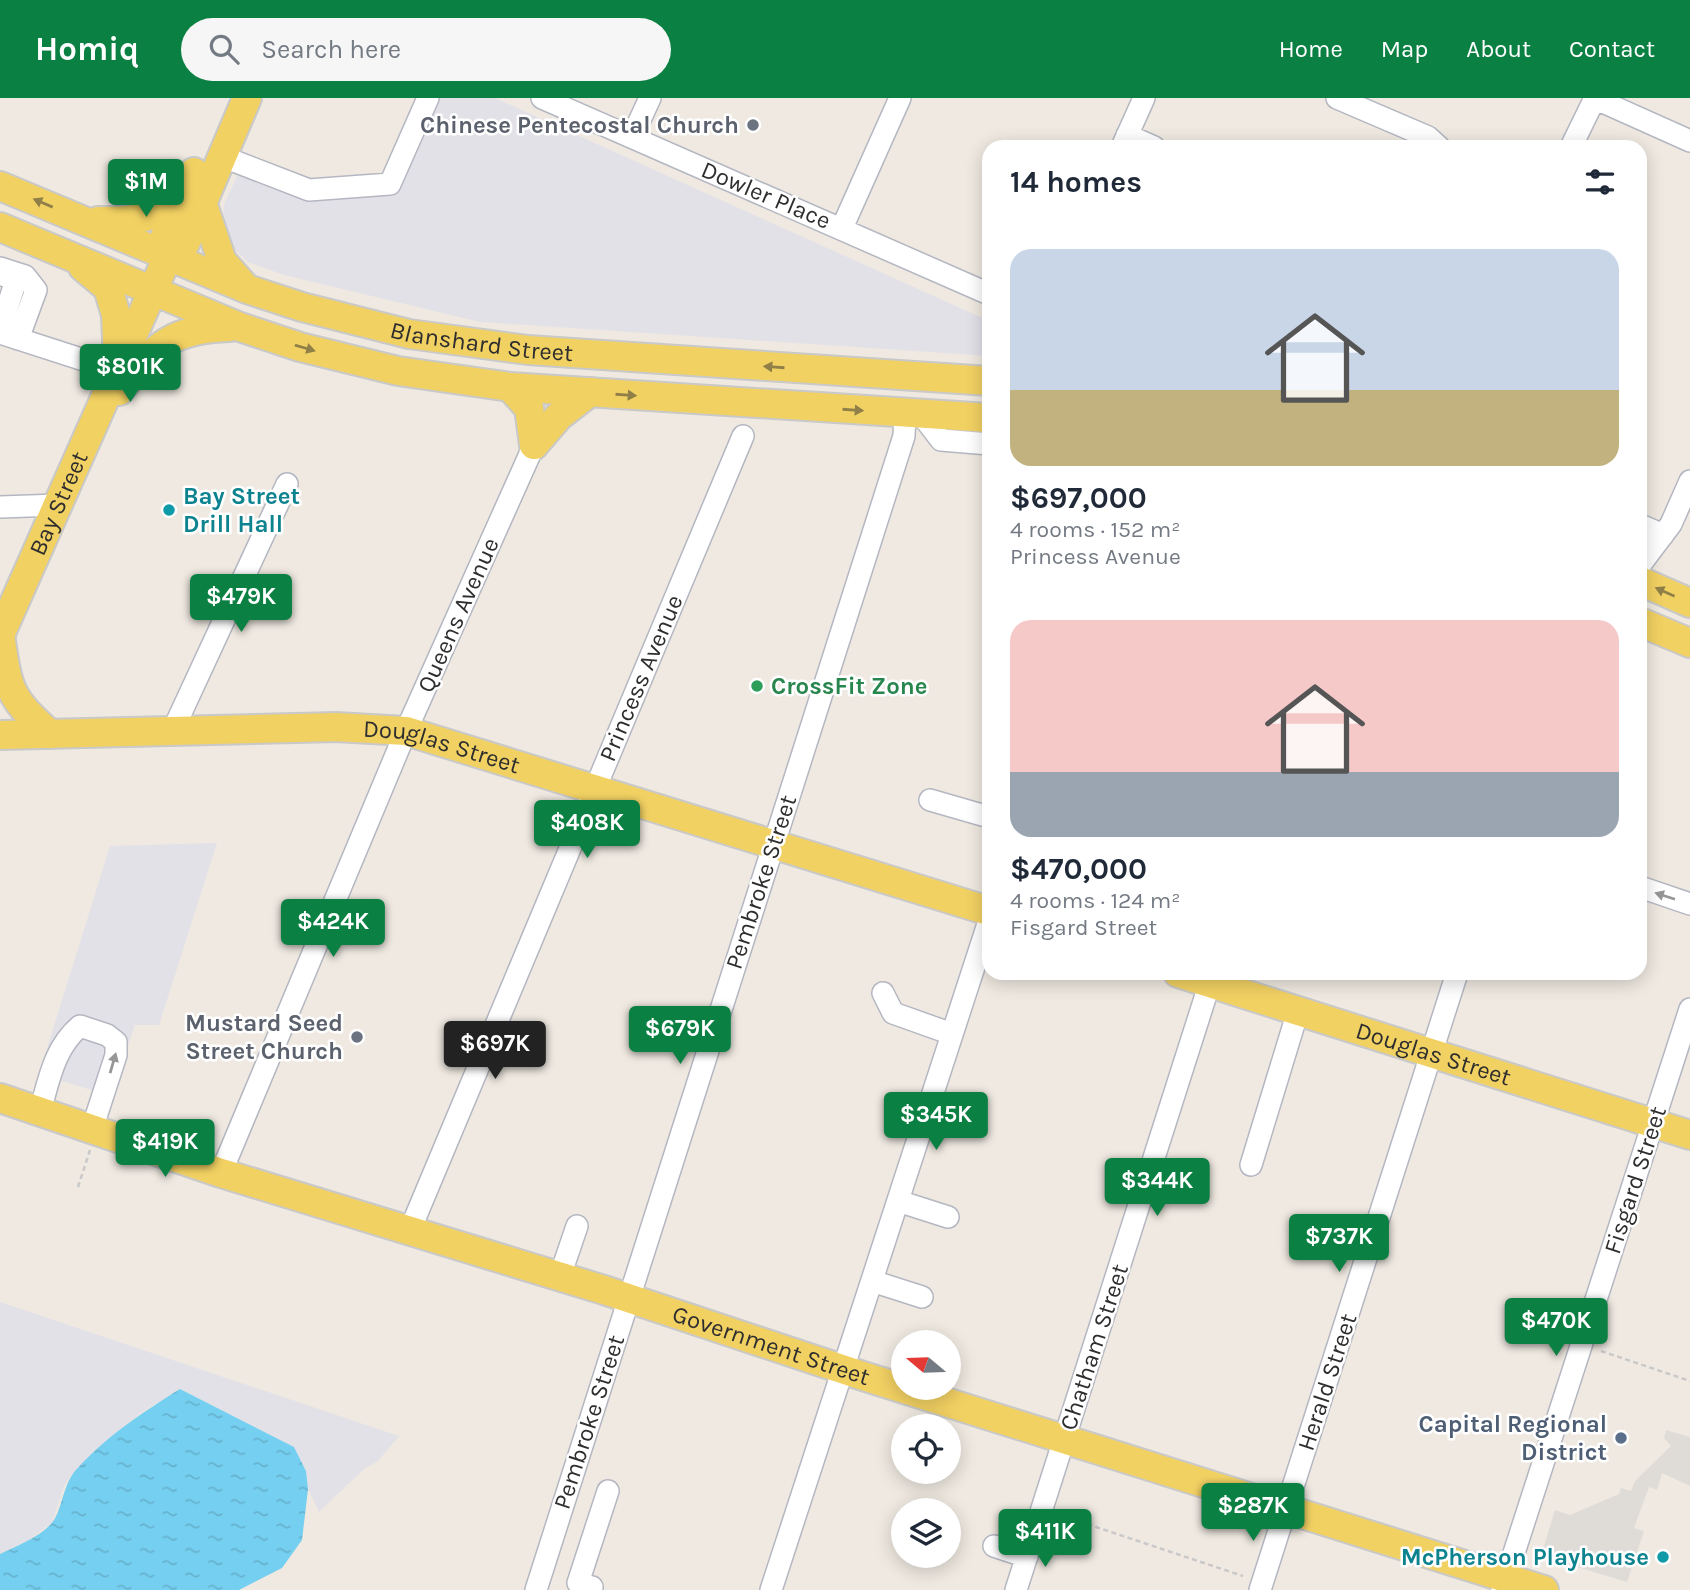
<!DOCTYPE html>
<html lang="en">
<head>
<meta charset="utf-8">
<style>
  body { margin:0; font-family:Karla,sans-serif; background:#f6f6f7; color:#1f2937; height:100vh; display:flex; flex-direction:column; font-size:26px; white-space:nowrap }
  * { box-sizing:border-box; margin:0 }
  p { font-size:23px; color:#747a83 }
  .icon { flex:none; width:38px; height:38px; fill:none; stroke:currentColor; stroke-width:2; stroke-linecap:round; stroke-linejoin:round }
  .map { position:relative; flex:1; overflow:hidden }
  .sheet { position:absolute; left:982px; top:42px; width:665px; height:840px; display:flex; flex-direction:column; background:#fff; border-radius:21px; box-shadow:0 4px 18px #0003 }
  .sheet>* { flex:none }
  .needle { width:46px; rotate:289deg }
  .fabs { position:absolute; left:891px; top:1232px; display:grid; gap:14px }
  .fabs a { display:grid; place-items:center; width:70px; height:70px; border-radius:50%; background:#fff; box-shadow:0 4px 18px #0003; font-size:35px }
  .price { position:absolute; translate:-50% -60px; padding:0 16px; border-radius:7px; background:#0b8043; color:#fff; font-size:23px; line-height:46px; filter:drop-shadow(0 2px 4px #0008) }
  .price::after { content:''; position:absolute; left:50%; top:42px; width:21px; height:16px; margin-left:-10px; background:inherit; clip-path:polygon(0 0,100% 0,50% 100%) }
  .price.current { background:#222; color:#fff }
  ul { padding:0; list-style:none }
  li { display:grid; align-content:center; gap:14px; height:371px; padding:0 28px }
  li span { display:grid; place-items:center; height:217px; border-radius:21px; color:#555 }
  li>.icon { margin-inline-start:auto }
  span .icon { width:126px; height:126px; fill:#fffc; stroke-width:1 }
  li b { font-size:30px }
  h2 { display:flex; justify-content:space-between; align-items:center; height:84px; padding:0 28px; font-size:30px }
  header { display:flex; align-items:center; gap:42px; box-sizing:border-box; height:98px; padding:0 35px; background:#0b8043; color:#fff }
  header strong { font-size:33px }
  nav { display:flex; gap:38px; margin-inline-start:auto; font-size:24px }
  .search { width:490px; height:63px; background:#f6f6f7; display:flex; align-items:center; gap:18px; box-sizing:border-box; padding:0 24px; border-radius:38px; color:#747a83; font-size:26px }
  .map>svg:first-child { display:block }
</style>
</head>
<body>
<header>
<strong>Homiq</strong>
<div class="search"><svg class="icon" aria-label="search" viewBox="0 0 24 24"><circle cx="10" cy="10" r="6"/><path d="M15 15l6 6"/></svg>Search here</div>
<nav><a>Home</a><a>Map</a><a>About</a><a>Contact</a></nav>
</header>
<div class="map">
<svg width="1690" height="1492" viewBox="0 0 1690 1492">
  <defs>
    <pattern id="water-ripples" width="26" height="14" patternUnits="userSpaceOnUse" patternTransform="scale(1.75)"><rect width="26" height="14" fill="#75cff0"/><path d="M2 4q2-2 4 0t4 0M15 11q2-2 4 0t4 0" fill="none" stroke="#66b2ce"/></pattern>
  </defs>
  <rect width="100%" height="100%" fill="#efe9e1"/>
  <path fill="#e3e1e8" d="M439,0H495L989,223V258L480,224L284,177L248,164L226,143L222,130L224,107L237,78L250,75L308,100L399,89Z
    M217,745L159,927H135L111,998L39,976L110,748Z
    M0,1204L399,1338L378,1363L364,1371L319,1414L308,1391L306,1373L294,1349L180,1291L139,1316L76,1372L64,1388L52,1425L27,1443L0,1456Z"/>
  <path fill="#dfdcd8" d="M1666,1332L1690,1339V1388L1662,1375L1657,1392L1649,1389L1634,1430L1644,1433L1627,1484L1541,1458L1555,1412L1570,1417L1619,1396L1621,1390L1631,1393L1635,1383L1671,1348L1664,1340Z"/>
  <path fill="url(#water-ripples)" d="M180,1291L294,1349L306,1373L308,1391L302,1442L282,1470L239,1492H0V1456C16,1448 38,1440 51,1426C62,1414 62,1389 75,1373C104,1340 143,1314 180,1291Z"/>
  <g fill="none" stroke-linecap="round" stroke-linejoin="round">
    <g stroke="#b4b7c1" stroke-width="24">
      <path id="minor" d="M542,0L989,196
        M1337,0L1428,39L1439,49
        M1594,0L1690,43
        M1127,37L1154,49
        M632,39L650,0
        M1122,49L1144,0
        M1571,49L1595,0
        M221,58L309,92L390,86L428,0
        M842,130L900,0
        M0,170L25,178L36,192L18,241
        M0,176L16,182L0,232
        M0,235L118,273
        M921,316L941,342L989,346
        M0,409L58,407
        M1640,427L1663,437
        M1640,467L1671,426L1690,383
        M173,632L287,386
        M930,702L989,719
        M1640,789L1690,806
        M883,895L893,915L952,936
        M40,1013C49,982 54,950 80,928L107,937L116,944V957L92,1031
        M1251,1067L1298,913
        M221,1075L406,633L534,347
        M898,1103L948,1119
        M410,1132L743,338
        M560,1178L577,1128
        M872,1183L922,1199
        M994,1448L1027,1459
        M536,1492L904,338L905,315
        M591,1492L592,1489L578,1485L608,1393
        M771,1492L989,823
        M1016,1492L1213,875
        M1260,1492L1457,875
        M1502,1492L1690,911"/>
    </g>
    <g stroke="#c9c9c9" stroke-width="32">
      <g id="major">
        <path id="s1" d="M0,88L247,191L302,209L409,236L528,252L989,283"/>
        <path d="M202,104L222,163L245,189"/>
        <path d="M98,123C138,123 154,122 184,94"/>
        <path d="M0,129L240,229L300,249L398,273L510,289L989,320"/>
        <path d="M168,158L165,138L194,74"/>
        <path d="M83,169L108,190L116,217L118,267"/>
        <path d="M510,289L529,310L534,347"/>
        <path d="M119,293C156,249 168,231 229,229"/>
        <path d="M534,347L559,318L590,294"/>
        <path d="M1640,483L1690,505"/>
        <path d="M1640,524L1690,545"/>
        <path d="M0,536C8,591 8,599 50,636"/>
        <path id="s2" d="M0,537L168,158L185,146L247,0"/>
        <path id="s3" d="M0,637L336,629L406,633L989,813"/>
        <path id="s4" d="M1178,875L1690,1037"/>
        <path id="s5" d="M0,1000L221,1075L604,1192L863,1278L1544,1492"/>
      </g>
    </g>
    <path stroke="#c9c9c9" stroke-width="2.5" stroke-dasharray="5 3.5" stroke-linecap="butt" d="M78,1089L90,1052
      M1601,1253L1690,1283
      M1063,1418L1243,1478"/>
    <use href="#minor" stroke="#fff" stroke-width="21"/>
    <use href="#major" stroke="#f2d163" stroke-width="28"/>
  </g>
  <defs><path id="oneway-solid" d="M-6-.8H1V-3.2L6.5 0L1 3.2V.8H-6Z" transform="scale(1.75)"/></defs>
  <g fill="#908048">
    <use href="#oneway-solid" transform="translate(43 105) rotate(-157)"/>
    <use href="#oneway-solid" transform="translate(305 250) rotate(16)"/>
    <use href="#oneway-solid" transform="translate(774 269) rotate(-176)"/>
    <use href="#oneway-solid" transform="translate(626 297) rotate(4)"/>
    <use href="#oneway-solid" transform="translate(853 312) rotate(4)"/>
    <use href="#oneway-solid" transform="translate(1665 494) rotate(-156)"/>
  </g>
  <g fill="#969696">
    <use href="#oneway-solid" transform="translate(1665 798) rotate(-162)"/>
    <use href="#oneway-solid" transform="translate(113 965) rotate(-74)"/>
  </g>
  <g fill="#6b7280" stroke="#fff" stroke-width="2.5">
    <circle cx="753" cy="27" r="7"/>
    <circle cx="357" cy="939" r="7"/>
  </g>
  <g fill="#0f9aa8" stroke="#fff" stroke-width="2.5">
    <circle cx="169" cy="412" r="7"/>
    <circle cx="1663" cy="1459" r="7"/>
  </g>
  <circle fill="#2e9e5b" stroke="#fff" stroke-width="2.5" cx="757" cy="588" r="7"/>
  <circle fill="#5c6f8a" stroke="#fff" stroke-width="2.5" cx="1621" cy="1340" r="7"/>
  <g text-anchor="middle" stroke-width="5" stroke-linejoin="round" paint-order="stroke">
    <g font-size="24" font-weight="bold" fill="#5b616d" stroke="#fff" text-anchor="end">
      <text x="739" y="35">Chinese Pentecostal Church</text>
      <text x="343" y="933">Mustard Seed<tspan x="343" dy="28">Street Church</tspan></text>
    </g>
    <g font-size="24" fill="#2e2e2e" stroke="#fff">
      <text transform="translate(766 97) rotate(23)" y="8">Dowler Place</text>
      <text dy="8" stroke="none"><textPath href="#s1" startOffset="509">Blanshard Street</textPath></text>
      <text dy="8" stroke="none"><textPath href="#s2" startOffset="144">Bay Street</textPath></text>
      <text transform="translate(458 517) rotate(-66)" y="8">Queens Avenue</text>
      <text transform="translate(641 580) rotate(-67)" y="8">Princess Avenue</text>
      <text dy="8" stroke="none"><textPath href="#s3" startOffset="444">Douglas Street</textPath></text>
      <text transform="translate(761 784) rotate(-72)" y="8">Pembroke Street</text>
      <text dy="8" stroke="none"><textPath href="#s4" startOffset="268">Douglas Street</textPath></text>
      <text transform="translate(1635 1082) rotate(-72)" y="8">Fisgard Street</text>
      <text dy="8" stroke="none"><textPath href="#s5" startOffset="810">Government Street</textPath></text>
      <text transform="translate(1094 1249) rotate(-72)" y="8">Chatham Street</text>
      <text transform="translate(1327 1284) rotate(-72)" y="8">Herald Street</text>
      <text transform="translate(589 1324) rotate(-72)" y="8">Pembroke Street</text>
    </g>
    <g font-size="24" font-weight="bold" fill="#0d838f" stroke="#fff" text-anchor="start">
      <text x="183" y="406">Bay Street<tspan x="183" dy="28">Drill Hall</tspan></text>
      <text x="1649" y="1467" text-anchor="end">McPherson Playhouse</text>
    </g>
    <g font-size="24" font-weight="bold" fill="#27864d" stroke="#fff" text-anchor="start">
      <text x="771" y="596">CrossFit Zone</text>
    </g>
    <g font-size="24" font-weight="bold" fill="#4e5e75" stroke="#fff" text-anchor="end">
      <text x="1607" y="1334">Capital Regional<tspan x="1607" dy="28">District</tspan></text>
    </g>
  </g>
</svg>
<div class="fabs">
<a><svg class="needle" viewBox="-14 -14 28 28"><path d="M0-13l5 13h-10z" fill="#e53935"/><path d="M0 13l5-13h-10z" fill="#747a83"/></svg></a>
<a><svg class="icon" aria-label="locate" viewBox="0 0 24 24"><circle cx="12" cy="12" r="6"/><path d="M12 2v4M12 18v4M2 12h4M18 12h4"/></svg></a>
<a><svg class="icon" aria-label="layers" viewBox="0 0 24 24"><path d="M12 4l9 5-9 5-9-5zM3 14l9 5 9-5"/></svg></a>
</div>
<b class="price" style="left:146px;top:121px">$1M</b>
<b class="price" style="left:130px;top:306px">$801K</b>
<b class="price" style="left:241px;top:536px">$479K</b>
<b class="price" style="left:587px;top:762px">$408K</b>
<b class="price" style="left:333px;top:861px">$424K</b>
<b class="price" style="left:680px;top:968px">$679K</b>
<b class="price current" style="left:495px;top:983px">$697K</b>
<b class="price" style="left:936px;top:1054px">$345K</b>
<b class="price" style="left:165px;top:1081px">$419K</b>
<b class="price" style="left:1157px;top:1120px">$344K</b>
<b class="price" style="left:1339px;top:1176px">$737K</b>
<b class="price" style="left:1556px;top:1260px">$470K</b>
<b class="price" style="left:1253px;top:1445px">$287K</b>
<b class="price" style="left:1045px;top:1471px">$411K</b>
<section class="sheet">
<h2>14 homes<svg class="icon" aria-label="filters" viewBox="0 0 24 24"><path d="M4 7h16M4 17h16"/><circle cx="9" cy="7" r="2"/><circle cx="15" cy="17" r="2"/></svg></h2>
<ul>
<li><span style="background:linear-gradient(#c9d6e8 65%,#c2b280 0)"><svg class="icon" aria-label="home" viewBox="0 0 24 24"><path d="M3 11l9-7 9 7M6 9v11h12V9"/></svg></span><div><b>$697,000</b><p>4 rooms · 152 m²</p><p>Princess Avenue</p></div></li>
<li><span style="background:linear-gradient(#f6c9c9 70%,#9aa5b1 0)"><svg class="icon" aria-label="home" viewBox="0 0 24 24"><path d="M3 11l9-7 9 7M6 9v11h12V9"/></svg></span><div><b>$470,000</b><p>4 rooms · 124 m²</p><p>Fisgard Street</p></div></li>
</ul>
</section>
</div>
</body>
</html>
